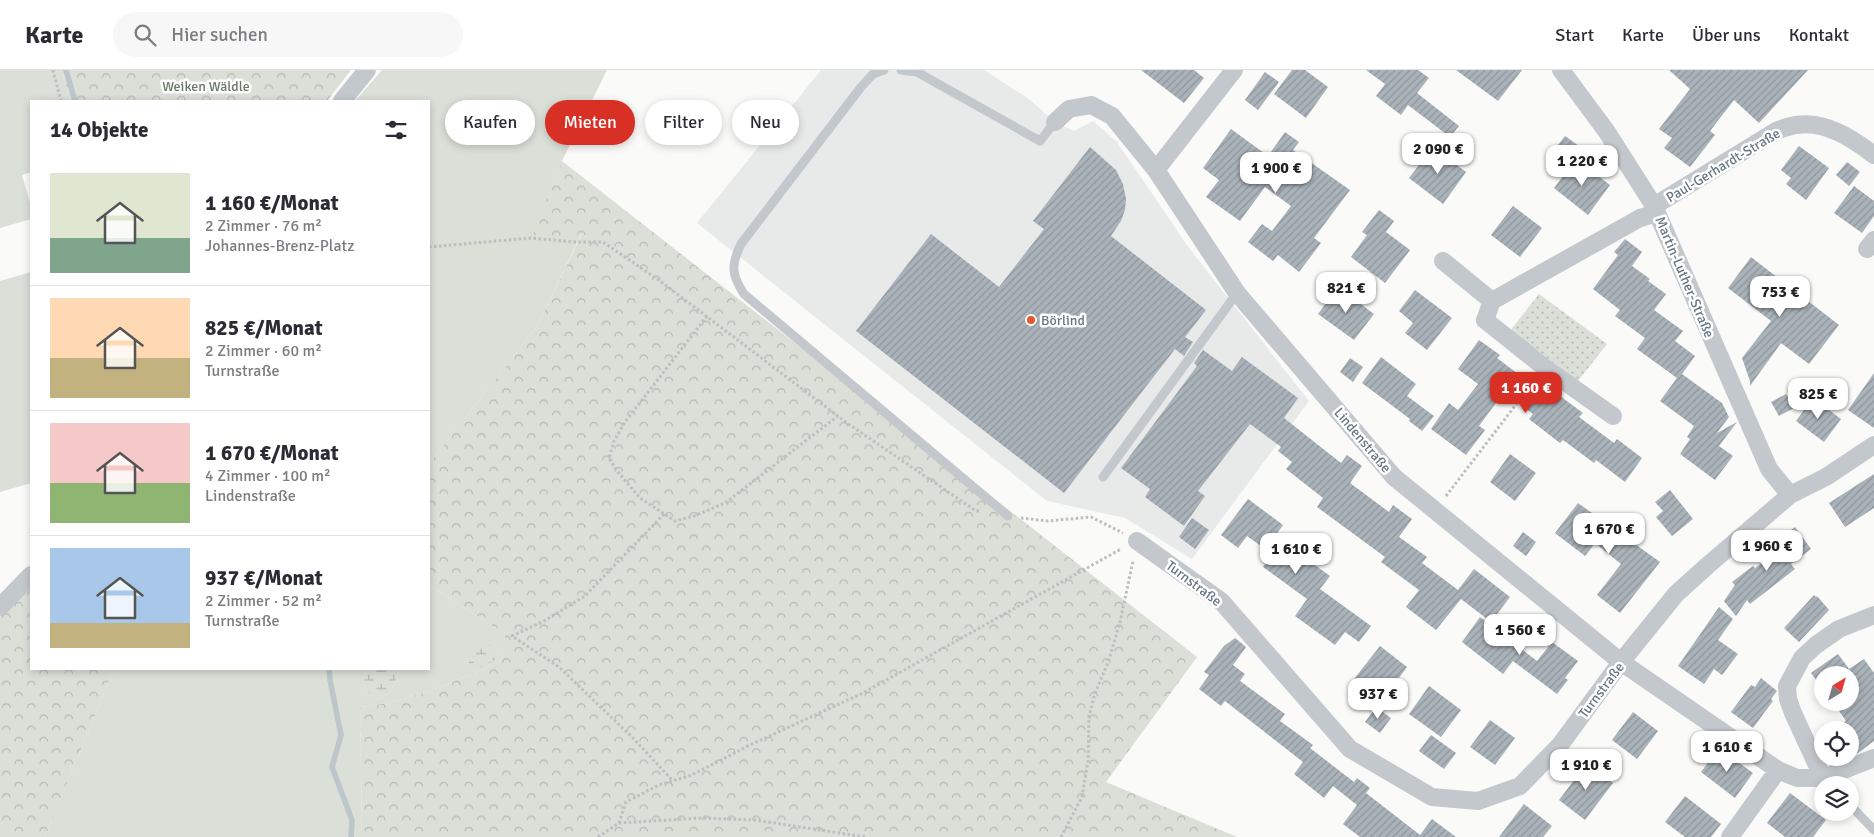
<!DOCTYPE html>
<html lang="de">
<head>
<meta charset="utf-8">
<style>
  body { margin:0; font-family:Signika,sans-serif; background:#f7f7f7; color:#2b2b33; height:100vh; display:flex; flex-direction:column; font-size:19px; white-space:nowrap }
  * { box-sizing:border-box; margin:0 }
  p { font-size:16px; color:#7c7c81 }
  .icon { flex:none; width:28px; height:28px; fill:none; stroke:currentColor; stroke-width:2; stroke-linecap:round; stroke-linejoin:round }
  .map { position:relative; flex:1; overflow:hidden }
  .side { position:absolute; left:30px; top:30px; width:400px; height:570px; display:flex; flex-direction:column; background:#fff; border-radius:0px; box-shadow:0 2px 8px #0003 }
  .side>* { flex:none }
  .guide { position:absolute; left:445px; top:30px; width:475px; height:45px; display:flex; gap:10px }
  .needle { width:32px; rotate:37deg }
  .fabs { position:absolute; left:1814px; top:596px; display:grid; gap:10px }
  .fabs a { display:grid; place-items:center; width:45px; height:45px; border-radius:50%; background:#fff; box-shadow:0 2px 8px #0003; font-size:25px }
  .price { position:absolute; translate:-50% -42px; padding:0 11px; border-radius:10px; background:#fff; color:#222; font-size:16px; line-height:32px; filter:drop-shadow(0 1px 2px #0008) }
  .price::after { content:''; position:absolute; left:50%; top:30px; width:15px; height:11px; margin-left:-8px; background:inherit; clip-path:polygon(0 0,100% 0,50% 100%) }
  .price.current { background:#d93025; color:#fff }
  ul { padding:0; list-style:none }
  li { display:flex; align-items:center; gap:15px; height:125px; padding:0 20px }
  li+li { border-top:1px solid #e1e1e2 }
  li span { display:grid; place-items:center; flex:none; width:140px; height:100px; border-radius:0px; color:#555 }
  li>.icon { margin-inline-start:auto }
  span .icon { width:60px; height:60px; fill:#fffc; stroke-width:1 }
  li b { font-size:21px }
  h2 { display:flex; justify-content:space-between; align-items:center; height:60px; padding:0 20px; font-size:21px }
  .tag { padding:0 18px; border-radius:22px; background:#fff; box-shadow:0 2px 8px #0003; font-size:18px; line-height:45px }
  .tag.current { background:#d93025; color:#fff }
  header { display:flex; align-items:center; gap:30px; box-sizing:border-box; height:70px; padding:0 25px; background:#fff; border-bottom:1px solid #e1e1e2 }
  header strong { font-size:24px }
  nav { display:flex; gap:28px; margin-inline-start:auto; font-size:18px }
  .search { width:350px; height:45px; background:#f7f7f7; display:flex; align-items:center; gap:12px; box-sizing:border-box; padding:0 18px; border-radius:28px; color:#7c7c81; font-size:19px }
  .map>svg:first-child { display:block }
</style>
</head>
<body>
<header>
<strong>Karte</strong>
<div class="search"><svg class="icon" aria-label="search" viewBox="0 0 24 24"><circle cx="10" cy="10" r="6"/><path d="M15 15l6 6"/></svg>Hier suchen</div>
<nav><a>Start</a><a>Karte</a><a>Über uns</a><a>Kontakt</a></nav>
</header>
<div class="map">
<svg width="1874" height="767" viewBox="0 0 1874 767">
  <defs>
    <pattern id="forest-crowns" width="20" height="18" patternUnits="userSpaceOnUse" patternTransform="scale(1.25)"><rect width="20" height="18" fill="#dadfd7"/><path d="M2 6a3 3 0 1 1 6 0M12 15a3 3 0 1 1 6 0" fill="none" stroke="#b4b9b4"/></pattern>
    <pattern id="wetland-marsh" width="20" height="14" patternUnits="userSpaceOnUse" patternTransform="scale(1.25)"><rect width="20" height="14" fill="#dadfd7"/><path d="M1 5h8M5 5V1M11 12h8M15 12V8" fill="none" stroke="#b4b9b4"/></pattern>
    <pattern id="park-dots" width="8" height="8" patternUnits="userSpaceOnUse" patternTransform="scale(1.25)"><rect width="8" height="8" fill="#dadfd7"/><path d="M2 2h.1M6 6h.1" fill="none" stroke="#b4b9b4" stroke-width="1.8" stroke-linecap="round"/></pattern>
    <pattern id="building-hatch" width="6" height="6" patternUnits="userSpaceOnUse" patternTransform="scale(1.25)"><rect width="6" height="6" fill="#aab3b9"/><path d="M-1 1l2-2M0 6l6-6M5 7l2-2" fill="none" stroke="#8e969c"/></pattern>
  </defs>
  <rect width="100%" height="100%" fill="#fafaf8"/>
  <path fill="#e8e9e9" d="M821,0H984L1029,29L1055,52L1074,61L1093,51L1117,72L1189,178L1309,331L1192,489L1125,448L1047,431L697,153Z"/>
  <path fill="#dadfd7" d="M0,0H61L70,31H31V102L22,105L31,136V149L0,158Z
    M382,0H607L562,91L532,167L582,163L536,258L429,394V31H355Z
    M31,202V413L0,422V211Z
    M429,515L505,564V580L501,591C455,611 411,632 360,637L362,767H45L114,599H367C361,616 363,620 378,630C391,624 396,612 400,599H429Z"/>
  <path fill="url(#forest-crowns)" d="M61,0H351L327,31H70Z
    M562,91L1197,587L1106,712L1237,767H362L360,637C411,632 455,611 501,591L505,580V564L429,515V394L536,258L582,164L531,168Z
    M31,516V599H114L45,767H0V545Z"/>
  <path fill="url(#wetland-marsh)" d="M489,575L497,580L498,583L495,590L472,601L468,597C470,584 477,579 489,575Z
    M367,599H400C396,612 391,624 378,630C363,620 361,616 367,599Z"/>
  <path fill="url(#park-dots)" d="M1539,224L1607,274L1578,311L1510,261Z"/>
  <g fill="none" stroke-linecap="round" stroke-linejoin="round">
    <path stroke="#bbc7cb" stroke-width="5.5" d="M66,0L75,31
      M329,599L330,610L341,665L332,697L352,750L351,767"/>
  </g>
  <path fill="url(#building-hatch)" d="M1141,0H1194L1204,8L1184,33Z
    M1292,0H1305L1328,17L1306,48L1274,24Z
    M1366,0H1418L1429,8L1417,23L1459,56L1450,67L1408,35L1401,45L1376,26L1385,14Z
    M1456,0H1522L1498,31Z
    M1669,0H1808L1759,53L1734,30L1710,61L1715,65L1690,97L1664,78L1672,68L1659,59L1690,19Z
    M1265,2L1279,12L1258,40L1245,30Z
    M1231,59L1268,86L1285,62L1299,72L1293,80L1350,120L1314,168L1321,173L1299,202L1278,185L1273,191L1248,172L1262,154L1272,161L1291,136L1265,117L1240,151L1206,127L1219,110L1203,98Z
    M1565,66L1579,76L1568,90L1554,80Z
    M1799,76L1829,98L1806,130L1786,114L1791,108L1781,100Z
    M1090,77L1116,100L1123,114L1126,129L1125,140L1121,151L1111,166L1206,240L1185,267L1193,272L1184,286L1175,279L1064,423L856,261L931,164L999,217L1044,159L1033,151Z
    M1433,77L1466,102L1443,134L1409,108Z
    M1576,89L1610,115L1588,145L1554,118Z
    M1847,92L1860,102L1849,116L1836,105Z
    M1854,116L1874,131V146L1862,163L1834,143Z
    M1513,136L1542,158L1520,187L1491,165Z
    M1379,140L1394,151L1386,162L1410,180L1385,213L1351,187L1367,165L1362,162Z
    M1625,169L1642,182L1632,196L1650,209L1648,211L1666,224L1654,240L1683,261L1675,271L1695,286L1682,304L1722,333L1729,347L1717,363L1737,352L1719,376L1733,386L1715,410L1680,384L1690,369L1687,367L1694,356L1660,331L1677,308L1637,279L1645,268L1615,246L1620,240L1593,219L1618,185L1614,182Z
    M1751,187L1839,255L1809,294L1781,273L1750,316V311L1742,288L1771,251L1728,218Z
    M1338,217L1374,244L1354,270L1318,244Z
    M1415,220L1452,248L1427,280L1405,263L1413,253L1399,241Z
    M1479,270L1500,285L1497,288L1547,326L1552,320L1583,343L1579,347L1614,373L1617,369L1642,388L1625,412L1596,390L1594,393L1563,370L1560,373L1529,349L1533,344L1504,322L1479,356L1485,360L1466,385L1431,359L1449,333L1458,340L1478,314L1458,299Z
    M1203,280L1232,301L1242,287L1298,328L1284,348L1341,393L1347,385L1362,396L1350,413L1389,442L1393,435L1412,449L1399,467L1427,487L1422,493L1458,520L1474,499L1510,527L1491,552L1461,529L1436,560L1406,537L1419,520L1381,492L1385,487L1317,437L1323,428L1286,399L1292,392L1278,381L1281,377L1250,354L1198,421L1205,426L1184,456L1145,427L1150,419L1121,398L1197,296L1194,293Z
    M1381,287L1416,314L1407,326L1434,346L1422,361L1409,351L1410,349L1362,313Z
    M1350,288L1363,297L1353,312L1340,302Z
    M1874,303V358L1848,340Z
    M1786,324L1794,338L1779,346L1771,332Z
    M1813,328L1841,349L1824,372L1796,351Z
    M1510,384L1536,403L1515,431L1490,412Z
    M1874,404V438L1845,457L1829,433Z
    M1670,420L1693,449L1672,466L1656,447L1663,441L1655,432Z
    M1248,429L1283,455L1275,466L1330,506L1320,519L1371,556L1359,572L1345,562L1335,575L1295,546L1307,529L1263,497L1272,484L1247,466L1238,478L1221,465Z
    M1578,433L1660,492L1620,543L1597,525L1621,494L1595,473L1585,486L1555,463Z
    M1192,448L1209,460L1195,479L1179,467Z
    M1795,457L1811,479L1791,494L1795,499L1750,534L1747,530L1736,546L1724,531L1735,515L1732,512L1753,496L1755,498L1781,479L1776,471Z
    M1523,462L1536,472L1526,486L1513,476Z
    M1814,525L1816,527L1817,526L1829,540L1799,572L1784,558Z
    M1719,537L1733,549L1718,570L1738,584L1722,605L1714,599L1704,614L1678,596Z
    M1480,547L1537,591L1552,572L1578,591L1565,608L1568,610L1557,624L1513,591L1503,604L1462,572Z
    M1235,568L1246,577L1233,595L1245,604L1240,611L1285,644L1280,651L1313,675L1310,678L1354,712L1357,708L1370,718L1366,723L1420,765L1432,749L1456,767H1360L1343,754L1357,735L1333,716L1324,728L1294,704L1303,692L1225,631L1221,636L1199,619L1209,605L1204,602L1224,576Z
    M1380,576L1407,597L1382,631L1354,609Z
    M1838,584L1849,599L1864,589L1874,603V671L1858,683L1850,686V660H1833L1846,651L1833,632H1850V605H1822V618L1811,603Z
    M1761,608L1777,621L1771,629L1773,631L1753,658L1731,642L1751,615L1755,617Z
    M1429,616L1461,640L1441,667L1409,644Z
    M1376,637L1391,648L1380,663L1365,652Z
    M1633,642L1658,661L1637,689L1612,670Z
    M1490,650L1515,668L1495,695L1470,677Z
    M1431,665L1456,683L1444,699L1419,681Z
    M1719,678L1753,703L1735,728L1701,702Z
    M1587,693L1613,713L1585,750L1559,730Z
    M1790,723L1826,750L1813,767H1785L1767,753Z
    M1685,726L1721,754L1711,767H1685L1665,752Z
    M1524,734L1552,756L1543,767H1499Z"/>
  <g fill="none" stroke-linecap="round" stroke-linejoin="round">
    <path stroke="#bbbfc2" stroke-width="3" stroke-dasharray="2.5 2.5" stroke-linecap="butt" d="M53,0L61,31
      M429,177L531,168L574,172H603L660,211L847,353L976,441H980
      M707,246L625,352L614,371L609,388L618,402L640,428L675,451L694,446L725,433L838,346
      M1446,426L1534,311
      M664,444L585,526L544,551L512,566L559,597L633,668L673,711
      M1021,448L1048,451L1091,447L1123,463
      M619,753L626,732L659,715L692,705L750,675L863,623L1121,479
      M598,767L619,753L702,748L755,750L865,767
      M1061,767L1082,727L1088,691L1089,646L1095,623L1109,590L1120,552L1133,491"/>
    <path stroke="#c3c8cc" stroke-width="9" d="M884,0L873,4L861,17L741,174C731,195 731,204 744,224L1008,446
      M901,0L917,2L1040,71L1055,52
      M1103,407L1237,223
      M1850,735L1874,760"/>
    <path stroke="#c3c8cc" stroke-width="18" d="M1561,0L1607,62L1654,136L1769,399L1790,425
      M342,31L367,0
      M1055,52L1069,39L1091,35L1112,46L1156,100L1237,223L1394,407L1621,592L1778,700L1797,708H1823L1874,688
      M1156,100L1234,0
      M1654,136L1778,60C1784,58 1790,56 1796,55C1825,50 1853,69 1874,85
      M1867,179L1874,170
      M1443,191L1492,231
      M1492,231L1640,148L1657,143
      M1492,231L1485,250L1544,297L1613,346
      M1137,471L1221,531L1350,679L1432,727L1478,731L1520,716L1560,675L1621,592L1676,524L1707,496L1790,425L1826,407L1874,375
      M0,537L31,505
      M1823,708L1793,643L1788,629L1787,616L1802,588L1816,575L1839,559L1874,545
      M1730,767L1778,700"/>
  </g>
  <circle fill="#e4572e" stroke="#fff" stroke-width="2" cx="1031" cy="250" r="5"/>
  <g text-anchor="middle" stroke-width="5" stroke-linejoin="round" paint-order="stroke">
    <g font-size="14" fill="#687a64" stroke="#fff">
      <text x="206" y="21">Weiken Wäldle</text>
    </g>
    <g font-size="14" fill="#657683" stroke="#fff">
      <text transform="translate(1723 95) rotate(-31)" y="5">Paul-Gerhardt-Straße</text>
      <text transform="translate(1685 207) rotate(67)" y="5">Martin-Luther-Straße</text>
      <text transform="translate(1363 370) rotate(50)" y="5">Lindenstraße</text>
      <text transform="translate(1194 513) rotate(37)" y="5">Turnstraße</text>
      <text transform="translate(1601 620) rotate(-53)" y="5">Turnstraße</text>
    </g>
    <g font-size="14" fill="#657683" stroke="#fff" text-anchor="start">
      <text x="1041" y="255">Börlind</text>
    </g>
  </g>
</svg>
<div class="fabs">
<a><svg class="needle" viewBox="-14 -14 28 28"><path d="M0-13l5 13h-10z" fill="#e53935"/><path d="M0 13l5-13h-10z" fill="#7c7c81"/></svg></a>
<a><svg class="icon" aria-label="locate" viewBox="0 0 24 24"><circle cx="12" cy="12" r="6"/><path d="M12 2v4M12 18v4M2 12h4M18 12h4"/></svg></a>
<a><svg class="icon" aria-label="layers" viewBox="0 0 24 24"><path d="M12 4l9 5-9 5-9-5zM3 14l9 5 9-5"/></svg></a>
</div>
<b class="price" style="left:1438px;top:105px">2 090 €</b>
<b class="price" style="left:1582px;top:117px">1 220 €</b>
<b class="price" style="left:1276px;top:124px">1 900 €</b>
<b class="price" style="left:1346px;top:244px">821 €</b>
<b class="price" style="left:1780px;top:248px">753 €</b>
<b class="price current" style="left:1526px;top:344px">1 160 €</b>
<b class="price" style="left:1818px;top:350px">825 €</b>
<b class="price" style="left:1609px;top:485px">1 670 €</b>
<b class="price" style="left:1767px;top:502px">1 960 €</b>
<b class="price" style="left:1296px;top:505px">1 610 €</b>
<b class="price" style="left:1520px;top:586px">1 560 €</b>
<b class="price" style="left:1378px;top:650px">937 €</b>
<b class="price" style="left:1727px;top:703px">1 610 €</b>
<b class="price" style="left:1586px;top:721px">1 910 €</b>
<div class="guide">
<a class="tag">Kaufen</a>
<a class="tag current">Mieten</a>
<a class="tag">Filter</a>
<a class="tag">Neu</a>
</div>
<section class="side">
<h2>14 Objekte<svg class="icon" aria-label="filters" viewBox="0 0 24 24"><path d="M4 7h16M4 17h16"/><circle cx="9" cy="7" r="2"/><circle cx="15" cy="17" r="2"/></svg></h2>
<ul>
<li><span style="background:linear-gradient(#dfe7d0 65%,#7fa58c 0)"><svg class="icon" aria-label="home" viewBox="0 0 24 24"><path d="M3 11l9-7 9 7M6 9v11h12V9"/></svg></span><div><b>1 160 €/Monat</b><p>2 Zimmer · 76 m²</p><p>Johannes-Brenz-Platz</p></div></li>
<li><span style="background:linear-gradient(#ffd9b3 60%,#c2b280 0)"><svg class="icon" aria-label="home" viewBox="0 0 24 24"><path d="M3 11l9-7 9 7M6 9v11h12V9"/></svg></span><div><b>825 €/Monat</b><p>2 Zimmer · 60 m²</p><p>Turnstraße</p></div></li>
<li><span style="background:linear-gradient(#f6c9c9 60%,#8fb573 0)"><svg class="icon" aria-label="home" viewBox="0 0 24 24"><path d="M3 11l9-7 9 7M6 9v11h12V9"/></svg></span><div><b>1 670 €/Monat</b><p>4 Zimmer · 100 m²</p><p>Lindenstraße</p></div></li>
<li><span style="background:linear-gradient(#a9c7e8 75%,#c2b280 0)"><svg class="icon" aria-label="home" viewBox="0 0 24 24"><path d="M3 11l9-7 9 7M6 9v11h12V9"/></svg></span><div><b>937 €/Monat</b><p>2 Zimmer · 52 m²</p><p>Turnstraße</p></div></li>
</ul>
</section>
</div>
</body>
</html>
